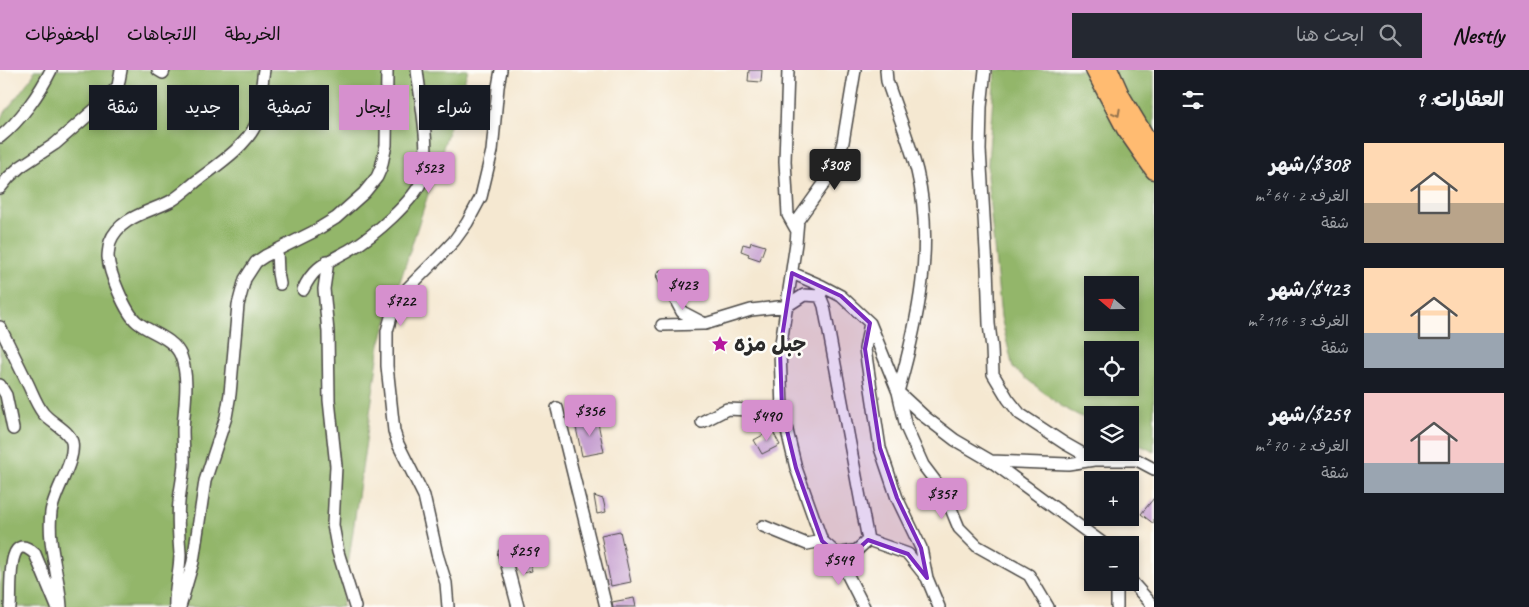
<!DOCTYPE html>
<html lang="ar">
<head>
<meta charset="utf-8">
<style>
  body { margin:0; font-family:Caveat,"Playpen Sans Arabic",sans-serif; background:#242831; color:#f1f3f6; direction:rtl; height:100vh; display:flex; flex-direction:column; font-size:19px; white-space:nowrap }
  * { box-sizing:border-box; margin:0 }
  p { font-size:16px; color:#9ea1a6 }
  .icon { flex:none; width:28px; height:28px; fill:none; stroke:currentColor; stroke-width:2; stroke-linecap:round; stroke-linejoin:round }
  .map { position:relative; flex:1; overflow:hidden; direction:ltr }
  .details { display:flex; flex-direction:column; background:#171b24; width:375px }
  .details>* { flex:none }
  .guide { position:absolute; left:15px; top:15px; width:475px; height:45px; direction:rtl; display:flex; gap:10px }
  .needle { width:32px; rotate:290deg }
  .tools { position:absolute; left:1084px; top:206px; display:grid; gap:10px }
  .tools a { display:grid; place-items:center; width:55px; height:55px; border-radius:0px; background:#171b24; box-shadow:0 2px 8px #0003; font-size:25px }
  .price { position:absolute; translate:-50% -42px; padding:0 11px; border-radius:5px; background:#d690ce; color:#111; font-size:16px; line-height:32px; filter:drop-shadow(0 1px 2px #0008) }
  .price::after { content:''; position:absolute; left:50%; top:30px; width:15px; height:11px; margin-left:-8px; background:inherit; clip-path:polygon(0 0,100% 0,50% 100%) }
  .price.on { background:#222; color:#fff }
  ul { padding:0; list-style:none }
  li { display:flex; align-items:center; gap:15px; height:125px; padding:0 25px }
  li span { display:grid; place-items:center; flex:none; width:140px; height:100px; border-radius:0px; color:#555 }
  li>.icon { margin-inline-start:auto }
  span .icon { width:60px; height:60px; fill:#fffc; stroke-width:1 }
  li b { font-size:21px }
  h2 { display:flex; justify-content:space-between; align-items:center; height:60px; padding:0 25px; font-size:21px }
  .pill { padding:0 18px; border-radius:0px; background:#171b24; box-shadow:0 2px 8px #0003; font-size:18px; line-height:45px }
  .pill.on { background:#d690ce; color:#111 }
  header { display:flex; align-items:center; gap:30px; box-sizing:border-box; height:70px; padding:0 25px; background:#d690ce; color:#111 }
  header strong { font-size:24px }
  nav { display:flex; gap:28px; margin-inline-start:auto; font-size:18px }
  .search { width:350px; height:45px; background:#242831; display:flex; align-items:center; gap:12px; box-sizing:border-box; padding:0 18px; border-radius:0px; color:#9ea1a6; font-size:19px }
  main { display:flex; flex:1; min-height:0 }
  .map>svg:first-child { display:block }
</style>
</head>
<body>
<header>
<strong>Nestly</strong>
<div class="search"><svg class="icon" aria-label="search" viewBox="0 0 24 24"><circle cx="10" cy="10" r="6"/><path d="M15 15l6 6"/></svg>ابحث هنا</div>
<nav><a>الخريطة</a><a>الاتجاهات</a><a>المحفوظات</a></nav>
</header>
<main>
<section class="details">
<h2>العقارات: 9<svg class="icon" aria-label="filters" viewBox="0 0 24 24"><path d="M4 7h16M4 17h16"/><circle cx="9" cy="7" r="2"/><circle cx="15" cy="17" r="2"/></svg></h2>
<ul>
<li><span style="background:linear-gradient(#ffd9b3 60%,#b9a48a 0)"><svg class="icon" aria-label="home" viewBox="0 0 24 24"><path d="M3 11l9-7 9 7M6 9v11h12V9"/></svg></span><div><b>$308/شهر</b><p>الغرف: 2 · 64 m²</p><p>شقة</p></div></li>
<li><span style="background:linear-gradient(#ffd9b3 65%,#9aa5b1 0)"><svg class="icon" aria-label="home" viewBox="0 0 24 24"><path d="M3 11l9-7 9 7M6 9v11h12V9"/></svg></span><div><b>$423/شهر</b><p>الغرف: 3 · 116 m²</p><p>شقة</p></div></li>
<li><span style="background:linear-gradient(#f6c9c9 70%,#9aa5b1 0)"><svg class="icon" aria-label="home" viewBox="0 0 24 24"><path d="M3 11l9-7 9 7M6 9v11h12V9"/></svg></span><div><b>$259/شهر</b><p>الغرف: 2 · 70 m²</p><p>شقة</p></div></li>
</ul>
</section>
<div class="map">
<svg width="1154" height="537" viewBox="0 0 1154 537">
  <rect width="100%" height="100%" fill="#fdfcf7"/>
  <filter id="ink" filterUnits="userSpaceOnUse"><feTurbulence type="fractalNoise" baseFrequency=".02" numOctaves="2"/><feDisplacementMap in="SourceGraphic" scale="10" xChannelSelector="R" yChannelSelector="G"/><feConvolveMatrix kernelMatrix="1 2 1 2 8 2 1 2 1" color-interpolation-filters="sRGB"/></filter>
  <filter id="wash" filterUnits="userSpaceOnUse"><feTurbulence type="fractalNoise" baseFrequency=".0096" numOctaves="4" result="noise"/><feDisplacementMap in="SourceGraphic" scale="20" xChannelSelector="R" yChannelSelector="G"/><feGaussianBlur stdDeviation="1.12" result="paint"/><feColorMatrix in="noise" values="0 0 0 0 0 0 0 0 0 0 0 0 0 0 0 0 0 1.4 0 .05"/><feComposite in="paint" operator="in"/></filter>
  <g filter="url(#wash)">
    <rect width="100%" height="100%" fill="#f5e8d1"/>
    <path fill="#93b66a" stroke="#5f704a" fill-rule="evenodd" d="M34,0H468L380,274L342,537H0V49L34,4Z
      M995,0H1154V382L1130,370V345H1092V352L1062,337L1013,298L1001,247L987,106ZM1092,215H1130V252H1092ZM1092,280H1130V318H1092Z"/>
    <g id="blocks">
      <path fill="#c7a2d1" d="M749,0H762L761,12L748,11Z
        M751,172L765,176L760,190L748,186L749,184L741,181L743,174L750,176Z
        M597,348L604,382L582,386L575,353Z
        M772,360L780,375L762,384L754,370Z
        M594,426L603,429L606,442L597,444Z
        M1154,428V454L1141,444Z
        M620,461L631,512L611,516L601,465Z
        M515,475H525L532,501L523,503Z
        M634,528L636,537H613L612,532Z"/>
    </g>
  </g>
  <g filter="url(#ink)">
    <use href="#blocks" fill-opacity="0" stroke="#494744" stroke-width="1"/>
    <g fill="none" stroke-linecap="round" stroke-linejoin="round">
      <g stroke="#494744" stroke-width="14">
        <path id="minor" d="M158,0L163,3L164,0
          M788,0L785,91L788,145L797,161
          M886,0L887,11C897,41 909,70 917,101C935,175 918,251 898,322L925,347L955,370L991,391L1068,394L1094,390
          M985,0L981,37L980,80L987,197L989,254L992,278L993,304L1008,329L1020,344L1064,373L1094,390H1137L1154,399
          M0,67C20,51 40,23 51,0
          M0,118L9,107L20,97L55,74L101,34L118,16L121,0
          M277,180L278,203L280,214
          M327,191V198L324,219L328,262L329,330L336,396L333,455L338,482L355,537
          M792,203L822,216L821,224
          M663,206L682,242L705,254L751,240L787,236L804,225L820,226L824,236L868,470L857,480L837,484L822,471L796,398L782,340L780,280L796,173L798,150L831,104L837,93L843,72L855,0
          M822,216L841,226L870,253L898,322L906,357L923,395L945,424L959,458L977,476L1029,505L1048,537
          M303,220C314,195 329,192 351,179C372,167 416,130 423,107C431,80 420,29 417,0
          M870,253L865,279L880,378L897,428L921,478L927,508
          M662,255L703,254
          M0,257C9,275 18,294 27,312C32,322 36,334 43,343C51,353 69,360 72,372C76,391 54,421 51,442C47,474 59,505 61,537
          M0,315L6,325L13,359
          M557,338L606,537
          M702,352L727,339L750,340L783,346
          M991,391L1101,472L1103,475
          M763,456L807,474L822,471
          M868,470L908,484L927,508L939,537
          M504,484L518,537
          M837,484L864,537
          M1130,510L1154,537
          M10,537C12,524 5,455 35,484L57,537
          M175,537C174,519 180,502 180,484C179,467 177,449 179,432C180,418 184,404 184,391C184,380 183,370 183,360C184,336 190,310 181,286C173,267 150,263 137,252C125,242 109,202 108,187C108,182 109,177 110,172C119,147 150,142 171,131C181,125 189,117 198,110C216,96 245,77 255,56C261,43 261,15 264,0
          M180,537L193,492L205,411L226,347L230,324L238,235L245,209L256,192L265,186L313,162L336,148L364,123L377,107L381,98L386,75L387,0
          M448,537L446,513L437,484L424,426L398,374L394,361L387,296V261L393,240L401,227L408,218L438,188L454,171L467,153L481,127L492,81L498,17L501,0
          M1117,537V516L1118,512"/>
      </g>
      <g stroke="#494744" stroke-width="19">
        <path id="primary" d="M1094,0L1125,59L1154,101
          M1110,0L1122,27L1154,80"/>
      </g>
      <use href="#minor" stroke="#fff" stroke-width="11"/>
      <use href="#primary" stroke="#ffbb71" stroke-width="16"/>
    </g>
    <defs><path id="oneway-chevron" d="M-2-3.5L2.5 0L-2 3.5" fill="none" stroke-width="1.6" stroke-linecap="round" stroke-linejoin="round" transform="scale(1.25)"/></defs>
    <use stroke="#95734e" href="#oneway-chevron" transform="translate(1117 43) rotate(62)"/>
  </g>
  <path fill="#7b2cbf" fill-opacity="0.2" stroke="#7b2cbf" stroke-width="4" stroke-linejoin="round" d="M792,203L841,226L870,253L865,279L880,378L897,428L921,478L927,508L908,484L868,470L857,480L837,484L822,471L796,398L782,340L780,280Z"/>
  <defs>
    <g id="sight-bare" transform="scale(1.35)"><path d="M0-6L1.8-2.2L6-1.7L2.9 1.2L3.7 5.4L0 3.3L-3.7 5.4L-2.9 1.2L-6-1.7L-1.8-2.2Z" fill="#b5179e" stroke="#fdfcf7" stroke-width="2.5" paint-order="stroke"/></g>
  </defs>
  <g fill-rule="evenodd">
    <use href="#sight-bare" x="720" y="274"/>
  </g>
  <g text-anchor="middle" stroke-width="5" stroke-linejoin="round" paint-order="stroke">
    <g font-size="21" font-weight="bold" fill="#2b2b2b" stroke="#fdfcf7" text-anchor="start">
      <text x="734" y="281">جبل مزه</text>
    </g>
  </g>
</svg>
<div class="tools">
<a><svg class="needle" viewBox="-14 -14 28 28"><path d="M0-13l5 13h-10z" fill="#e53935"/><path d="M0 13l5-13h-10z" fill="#9ea1a6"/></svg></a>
<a><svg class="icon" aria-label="locate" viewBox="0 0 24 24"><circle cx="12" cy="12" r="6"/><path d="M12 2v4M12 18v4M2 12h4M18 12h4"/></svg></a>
<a><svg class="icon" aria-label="layers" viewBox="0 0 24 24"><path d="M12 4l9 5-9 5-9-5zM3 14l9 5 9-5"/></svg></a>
<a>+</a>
<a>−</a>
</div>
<b class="price on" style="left:835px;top:121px">$308</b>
<b class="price" style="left:429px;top:124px">$523</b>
<b class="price" style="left:683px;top:241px">$423</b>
<b class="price" style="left:401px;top:257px">$722</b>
<b class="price" style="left:590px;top:367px">$356</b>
<b class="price" style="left:767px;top:372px">$490</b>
<b class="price" style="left:942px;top:450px">$357</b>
<b class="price" style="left:524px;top:507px">$259</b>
<b class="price" style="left:839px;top:516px">$549</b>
<div class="guide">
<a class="pill">شراء</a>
<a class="pill on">إيجار</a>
<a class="pill">تصفية</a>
<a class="pill">جديد</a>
<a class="pill">شقة</a>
</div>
</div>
</main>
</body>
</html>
